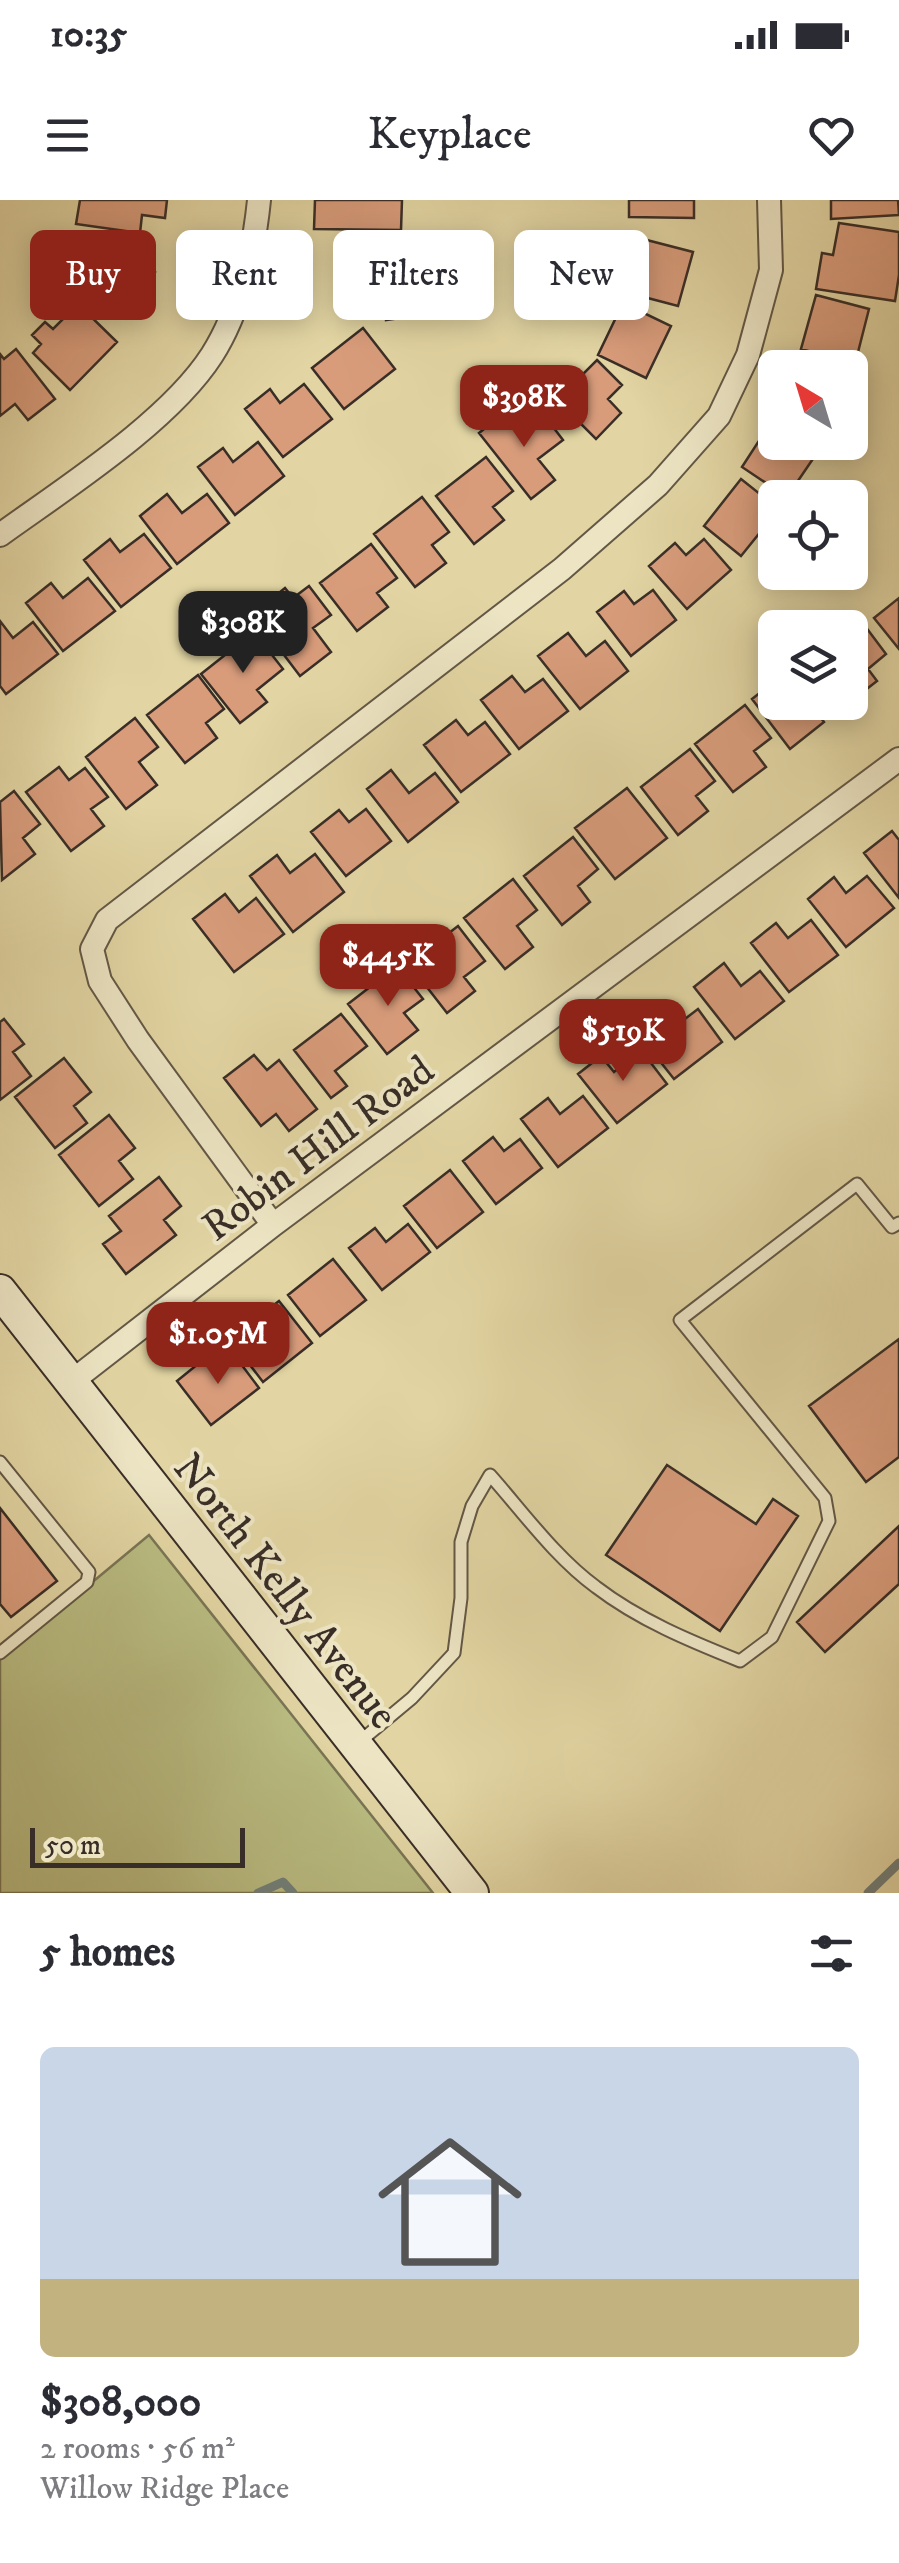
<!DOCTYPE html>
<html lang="en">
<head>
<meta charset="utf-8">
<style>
  body { margin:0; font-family:"IM FELL DW Pica",serif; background:#f2f2f3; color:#2b2b33; height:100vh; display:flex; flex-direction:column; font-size:38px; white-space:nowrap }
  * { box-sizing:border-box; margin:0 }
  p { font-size:32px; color:#7c7c81 }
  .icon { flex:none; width:55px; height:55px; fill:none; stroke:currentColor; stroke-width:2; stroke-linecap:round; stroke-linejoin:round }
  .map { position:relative; height:1693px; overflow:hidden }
  .drawer { display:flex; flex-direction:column; background:#fff; flex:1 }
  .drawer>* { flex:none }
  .guide { position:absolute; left:30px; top:30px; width:840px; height:90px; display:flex; gap:20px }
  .needle { width:65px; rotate:322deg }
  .tools { position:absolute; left:758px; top:150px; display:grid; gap:20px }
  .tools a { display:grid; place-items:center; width:110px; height:110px; border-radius:15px; background:#fff; box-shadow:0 5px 25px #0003; font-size:50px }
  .scale { position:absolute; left:30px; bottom:25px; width:215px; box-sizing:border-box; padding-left:10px; border:5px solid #392e27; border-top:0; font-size:28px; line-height:35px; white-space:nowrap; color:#392e27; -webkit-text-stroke:8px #ece4c3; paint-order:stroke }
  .price { position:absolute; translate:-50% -85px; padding:0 22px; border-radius:20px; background:#8f2418; color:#fff; font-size:32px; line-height:65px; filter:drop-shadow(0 2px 5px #0008) }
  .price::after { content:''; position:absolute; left:50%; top:60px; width:30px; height:22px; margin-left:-15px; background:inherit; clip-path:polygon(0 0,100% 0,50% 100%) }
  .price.active { background:#222; color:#fff }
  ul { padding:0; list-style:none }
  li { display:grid; align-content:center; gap:20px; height:530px; padding:0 40px }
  li span { display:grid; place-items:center; height:310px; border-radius:15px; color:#555 }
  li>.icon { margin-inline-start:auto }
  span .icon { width:180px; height:180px; fill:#fffc; stroke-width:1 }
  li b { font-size:42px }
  h2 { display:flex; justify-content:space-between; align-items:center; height:120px; padding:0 40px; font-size:42px }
  .tag { padding:0 35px; border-radius:15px; background:#fff; box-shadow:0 5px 25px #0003; font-size:35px; line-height:90px }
  .tag.active { background:#8f2418; color:#fff }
  .status { display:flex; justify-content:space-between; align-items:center; height:70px; padding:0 50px; background:#fff; direction:ltr }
  .status svg { height:28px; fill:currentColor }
  header { display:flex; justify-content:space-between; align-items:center; height:130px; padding:0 40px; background:#fff; font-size:45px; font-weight:600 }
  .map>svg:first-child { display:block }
</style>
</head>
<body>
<div class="status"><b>10:35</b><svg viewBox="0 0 49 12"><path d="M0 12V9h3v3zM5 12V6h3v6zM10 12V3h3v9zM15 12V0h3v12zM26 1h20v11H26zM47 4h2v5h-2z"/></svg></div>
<header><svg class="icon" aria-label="menu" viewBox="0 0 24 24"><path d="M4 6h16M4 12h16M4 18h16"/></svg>Keyplace<svg class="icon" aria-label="heart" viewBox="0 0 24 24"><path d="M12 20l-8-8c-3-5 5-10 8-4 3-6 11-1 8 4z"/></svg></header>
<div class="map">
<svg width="899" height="1693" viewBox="0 0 899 1693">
  <rect width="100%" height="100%" fill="#e2d5a3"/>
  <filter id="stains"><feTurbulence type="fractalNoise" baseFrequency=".002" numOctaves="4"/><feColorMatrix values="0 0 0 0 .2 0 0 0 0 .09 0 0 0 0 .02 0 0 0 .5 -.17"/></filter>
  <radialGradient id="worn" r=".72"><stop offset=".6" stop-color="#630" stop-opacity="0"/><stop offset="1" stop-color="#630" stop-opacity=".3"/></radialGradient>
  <path fill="#b9bc81" stroke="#797554" stroke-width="2.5" d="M149,1335L433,1693H0V1459Z"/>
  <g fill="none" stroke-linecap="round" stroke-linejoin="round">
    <path stroke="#73807a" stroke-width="9" d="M258,1693L283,1682L293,1693
      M868,1693L899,1663"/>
  </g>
  <path fill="#d89c7b" stroke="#392e27" stroke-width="2.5" d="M80,0H167L165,18L142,15L140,33L76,24Z
    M315,0H402L401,30L314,29Z
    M629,0H694V18L629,17Z
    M831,0H898L899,15L831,19Z
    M839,23L899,32V75L895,101L816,89L822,53L833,55Z
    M639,38L693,52L678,106L625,92Z
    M424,47L434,113L386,120L382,89L364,92L359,57Z
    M118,48L155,72L125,118L88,94Z
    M816,95L869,109L855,164L801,149Z
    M623,103L671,126L646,178L598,155Z
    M78,104L117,142L70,190L33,153L41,144L32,135L45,122L53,129Z
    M363,128L395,169L344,209L312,168Z
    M16,149L55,199L28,220L15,204L0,216V154L4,159Z
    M597,160L622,185L608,199L621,213L596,239L557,200Z
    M304,184L332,219L283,257L245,209L270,189L280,203Z
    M540,210L563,240L538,259L555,280L531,299L479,233L502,215L515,230Z
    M764,233L775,242H814L821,247L787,297L742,267Z
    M258,242L284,276L235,315L198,267L223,248L233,262Z
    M486,257L513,291L493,307L504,320L474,344L436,296Z
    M741,279L775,306V314L741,356L704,326Z
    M167,294L182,313L207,294L229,323L177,364L140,316Z
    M422,297L449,332L432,345L446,363L415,387L374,334Z
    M144,334L171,368L121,407L84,360L110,339L120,352Z
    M704,339L731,370L687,409L649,366L675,343L686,355Z
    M371,344L397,378L377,393L388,407L357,431L320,383Z
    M88,378L115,411L63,451L26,403L51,383L63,398Z
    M309,386L331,415L313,428L331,452L300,476L253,414L285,388L293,398Z
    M653,390L676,420L631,456L597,412L624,391L634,404Z
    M899,398V449L874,418Z
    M859,418L886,454L868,469L877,481L850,502V428H847Z
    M0,421L13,438L33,422L58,454L6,494L0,486Z
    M254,432L283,469L257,490L267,502L240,523L201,474Z
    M568,433L586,456L605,441L628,471L580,509L538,456Z
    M198,475L224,509L206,523L217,538L185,563L147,515Z
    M512,476L525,492L543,479L568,511L519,549L481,500Z
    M775,481V502H819L813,507L824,522L790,549L752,499Z
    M745,505L771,538L754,551L766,567L733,592L695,544Z
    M135,518L158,547L139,562L157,585L126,609L86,557Z
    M456,520L468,535L485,522L510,554L461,592L424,545Z
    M690,549L715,581L696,596L708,611L678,635L641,587Z
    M59,567L69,580L85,568L108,597L91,609L104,626L71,651L26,592Z
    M391,570L409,593L435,573L458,602L408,642L367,589Z
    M627,588L667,638L615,679L575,628Z
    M14,591L40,624L23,638L35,654L2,680L0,602Z
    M366,609L391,641L346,676L311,632L339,610L349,622Z
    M892,631L899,640V698L864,653Z
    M573,637L598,669L578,686L590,702L562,725L524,676Z
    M315,654L344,692L293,732L250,676L277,655L290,673Z
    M867,676L894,708L846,747L808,699L834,677L846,693Z
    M513,679L537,710L517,726L533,747L505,769L464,718Z
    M225,694L239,712L256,698L284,734L234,772L193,719Z
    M811,720L838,755L789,792L751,743L776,723L788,738Z
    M458,726L485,761L464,777L475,791L447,813L409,764Z
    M724,763L741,786L760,771L784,801L735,839L694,787Z
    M397,766L423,799L404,813L418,830L387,854L348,804Z
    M698,809L722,842L674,879L636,831L661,812L673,828Z
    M341,814L367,846L335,871L347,886L331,898L294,850Z
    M4,819L24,844L13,852L31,876L0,900V822Z
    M641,850L667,884L617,923L578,874L601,856L614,872Z
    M254,855L267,870L279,860L317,909L289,931L276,914L261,926L224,878Z
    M64,858L91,892L74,906L87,923L55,948L15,897Z
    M583,896L608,928L558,967L521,919L548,898L560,914Z
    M109,915L135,948L119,961L133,979L99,1006L59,955Z
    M493,937L504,951L520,939L542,968L496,1004L463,961Z
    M450,970L483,1012L437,1048L404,1006Z
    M159,977L181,1006L164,1020L176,1035L126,1074L103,1044L121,1031L109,1016Z
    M408,1024L430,1052L382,1090L349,1048L375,1028L386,1042Z
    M333,1059L366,1100L320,1136L288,1095Z
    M279,1101L312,1143L263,1182L230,1139Z
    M899,1139V1257L866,1282L809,1206Z
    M209,1155L219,1169L235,1156L259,1188L211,1225L177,1181Z
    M667,1265L756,1324L773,1299L798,1316L720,1431L606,1355Z
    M0,1308L57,1381L11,1417L0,1404Z
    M899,1326V1384L825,1452L797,1422Z"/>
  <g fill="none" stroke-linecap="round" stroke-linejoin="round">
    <g stroke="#635846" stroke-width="15">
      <path id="lane" d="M0,1262L89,1372L87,1382L0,1453
        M358,1543L412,1498L454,1453L461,1398V1342L472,1306L490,1275C523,1312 555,1357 596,1387C639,1420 690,1441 740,1461L772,1437L829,1321L825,1298L680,1120L857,984L892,1027L899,1023"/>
    </g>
    <g stroke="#635846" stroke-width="26">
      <path id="street" d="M0,335C65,288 169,222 212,155C240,111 254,51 259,0
        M273,1025L138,840L100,781L92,749L107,720L562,369L658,285L719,216L748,155L771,70L769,0
        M71,1182L273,1025L899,559"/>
    </g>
    <g stroke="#392e27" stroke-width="36">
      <path id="secondary" d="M0,1091L472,1693"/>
    </g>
    <use href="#lane" stroke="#ece4c3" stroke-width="11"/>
    <use href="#street" stroke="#ece4c3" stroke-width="22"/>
    <use href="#secondary" stroke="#ece4c3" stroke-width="32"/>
  </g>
  <g text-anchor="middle" stroke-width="8" stroke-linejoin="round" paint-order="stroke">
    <g font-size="42" fill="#392e27" stroke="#ece4c3">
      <text transform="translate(317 947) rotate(-37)" y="15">Robin Hill Road</text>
      <text transform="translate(287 1390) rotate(52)" y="15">North Kelly Avenue</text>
    </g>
  </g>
  <rect width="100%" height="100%" filter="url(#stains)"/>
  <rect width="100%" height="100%" fill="url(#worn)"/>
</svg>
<div class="tools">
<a><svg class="needle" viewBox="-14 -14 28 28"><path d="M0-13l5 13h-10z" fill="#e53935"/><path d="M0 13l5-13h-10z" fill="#7c7c81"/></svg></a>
<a><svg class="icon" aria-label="locate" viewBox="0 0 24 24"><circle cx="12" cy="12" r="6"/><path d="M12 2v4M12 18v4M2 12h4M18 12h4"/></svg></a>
<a><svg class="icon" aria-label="layers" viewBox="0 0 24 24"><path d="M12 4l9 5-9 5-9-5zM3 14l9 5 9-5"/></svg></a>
</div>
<div class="scale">50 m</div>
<b class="price" style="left:524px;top:250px">$398K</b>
<b class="price active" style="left:243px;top:476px">$308K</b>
<b class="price" style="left:388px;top:809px">$445K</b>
<b class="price" style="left:623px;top:884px">$519K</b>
<b class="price" style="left:218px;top:1187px">$1.05M</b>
<div class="guide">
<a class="tag active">Buy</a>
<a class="tag">Rent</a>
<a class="tag">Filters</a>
<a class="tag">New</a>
</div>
</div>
<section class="drawer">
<h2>5 homes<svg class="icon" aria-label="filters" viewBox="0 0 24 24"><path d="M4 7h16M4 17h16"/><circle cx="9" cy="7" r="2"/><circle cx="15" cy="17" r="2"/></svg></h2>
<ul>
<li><span style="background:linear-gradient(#c9d6e8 75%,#c2b280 0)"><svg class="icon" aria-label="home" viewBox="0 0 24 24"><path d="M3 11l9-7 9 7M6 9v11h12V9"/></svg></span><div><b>$308,000</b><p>2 rooms · 56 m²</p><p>Willow Ridge Place</p></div></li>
</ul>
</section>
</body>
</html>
